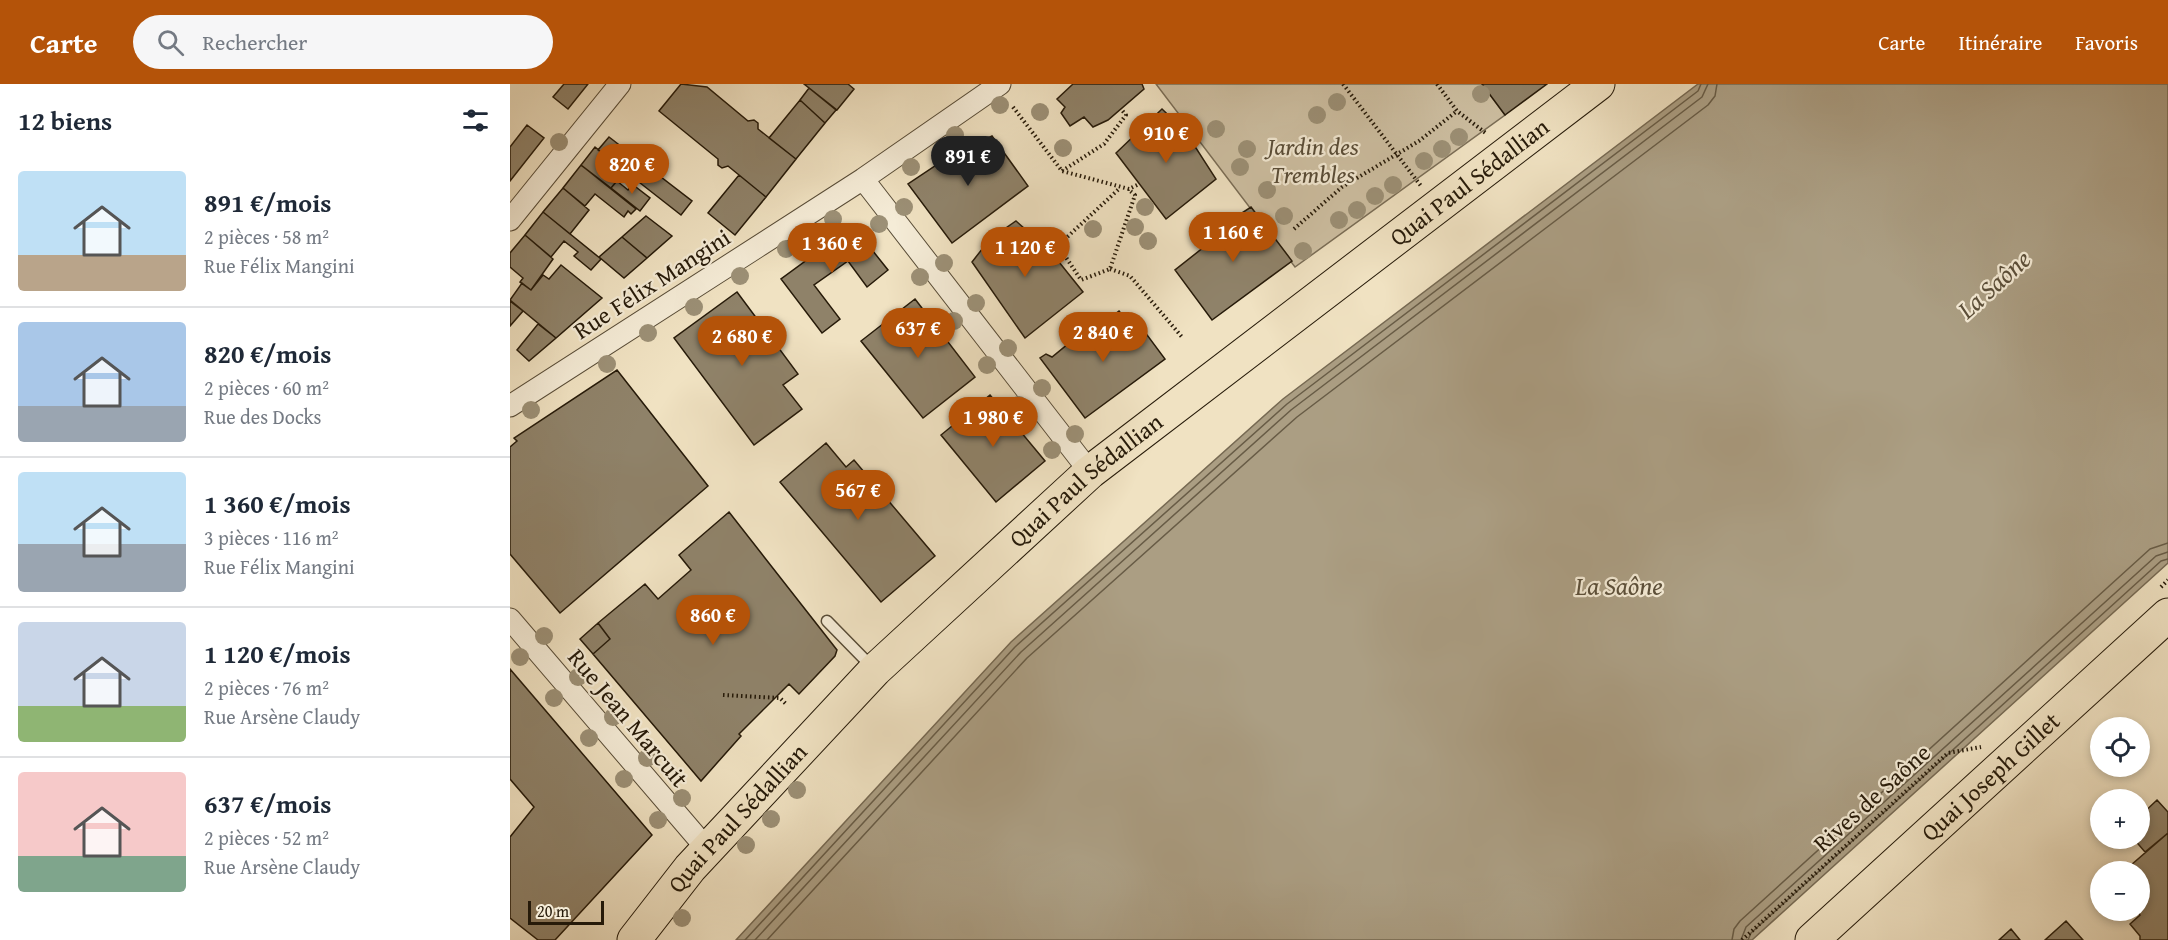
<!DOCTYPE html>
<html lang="fr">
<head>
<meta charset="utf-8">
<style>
  body { margin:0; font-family:"Gentium Book Plus",serif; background:#f6f6f7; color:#1f2937; height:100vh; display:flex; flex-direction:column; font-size:22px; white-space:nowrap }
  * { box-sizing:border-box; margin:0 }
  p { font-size:20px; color:#747a83 }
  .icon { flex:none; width:33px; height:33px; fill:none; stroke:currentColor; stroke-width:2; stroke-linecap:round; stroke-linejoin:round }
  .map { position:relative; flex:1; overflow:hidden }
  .side { display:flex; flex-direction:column; background:#fff; width:510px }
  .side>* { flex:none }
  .tools { position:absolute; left:1580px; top:633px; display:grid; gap:12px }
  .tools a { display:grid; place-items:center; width:60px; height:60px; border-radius:50%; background:#fff; box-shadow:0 3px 9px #0003; font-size:30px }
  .scale { position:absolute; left:18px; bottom:15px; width:76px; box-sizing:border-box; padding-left:6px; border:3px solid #261a09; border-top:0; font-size:16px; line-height:21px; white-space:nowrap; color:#261a09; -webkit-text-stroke:4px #f5ecd7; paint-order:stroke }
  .price { position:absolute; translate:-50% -51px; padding:0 14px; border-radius:21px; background:#b45309; color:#fff; font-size:20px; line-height:39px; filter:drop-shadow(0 2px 3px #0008) }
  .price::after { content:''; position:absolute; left:50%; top:36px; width:18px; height:14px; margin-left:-9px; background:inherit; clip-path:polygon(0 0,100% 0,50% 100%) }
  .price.selected { background:#222; color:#fff }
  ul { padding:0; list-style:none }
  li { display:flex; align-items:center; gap:18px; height:150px; padding:0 18px }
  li+li { border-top:2px solid #e0e1e3 }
  li span { display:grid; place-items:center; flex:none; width:168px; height:120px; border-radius:6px; color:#555 }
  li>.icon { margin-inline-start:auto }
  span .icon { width:72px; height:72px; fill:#fffc; stroke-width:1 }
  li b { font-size:26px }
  h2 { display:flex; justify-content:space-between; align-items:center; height:72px; padding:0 18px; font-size:26px }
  header { display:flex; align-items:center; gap:36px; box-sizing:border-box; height:84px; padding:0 30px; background:#b45309; color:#fff }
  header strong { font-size:28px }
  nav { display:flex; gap:33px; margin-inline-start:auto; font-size:21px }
  .search { width:420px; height:54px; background:#f6f6f7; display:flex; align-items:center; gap:15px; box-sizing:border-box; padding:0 21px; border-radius:33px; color:#747a83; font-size:22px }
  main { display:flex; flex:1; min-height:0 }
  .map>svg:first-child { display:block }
</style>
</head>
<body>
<header>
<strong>Carte</strong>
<div class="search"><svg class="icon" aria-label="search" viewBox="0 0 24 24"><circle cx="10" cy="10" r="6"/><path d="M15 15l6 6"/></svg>Rechercher</div>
<nav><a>Carte</a><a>Itinéraire</a><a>Favoris</a></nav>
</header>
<main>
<section class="side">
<h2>12 biens<svg class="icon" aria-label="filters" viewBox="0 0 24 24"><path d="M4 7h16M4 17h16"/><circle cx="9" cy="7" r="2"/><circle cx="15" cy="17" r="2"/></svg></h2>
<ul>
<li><span style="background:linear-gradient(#bfe0f5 70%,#b9a48a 0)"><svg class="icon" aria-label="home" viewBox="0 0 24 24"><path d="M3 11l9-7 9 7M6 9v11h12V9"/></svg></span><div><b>891 €/mois</b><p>2 pièces · 58 m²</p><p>Rue Félix Mangini</p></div></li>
<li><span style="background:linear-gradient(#a9c7e8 70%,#9aa5b1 0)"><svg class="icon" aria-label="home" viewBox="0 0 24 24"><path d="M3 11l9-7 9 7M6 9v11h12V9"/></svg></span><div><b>820 €/mois</b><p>2 pièces · 60 m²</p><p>Rue des Docks</p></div></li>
<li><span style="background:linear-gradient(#bfe0f5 60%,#9aa5b1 0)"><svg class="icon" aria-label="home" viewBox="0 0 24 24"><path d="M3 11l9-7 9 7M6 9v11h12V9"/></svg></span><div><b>1 360 €/mois</b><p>3 pièces · 116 m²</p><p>Rue Félix Mangini</p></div></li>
<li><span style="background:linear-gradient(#c9d6e8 70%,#8fb573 0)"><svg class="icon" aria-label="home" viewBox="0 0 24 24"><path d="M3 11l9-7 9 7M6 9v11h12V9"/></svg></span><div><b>1 120 €/mois</b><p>2 pièces · 76 m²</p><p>Rue Arsène Claudy</p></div></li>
<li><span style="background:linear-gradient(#f6c9c9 70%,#7fa58c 0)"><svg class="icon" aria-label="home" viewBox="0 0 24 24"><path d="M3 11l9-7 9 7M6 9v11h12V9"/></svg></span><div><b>637 €/mois</b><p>2 pièces · 52 m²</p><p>Rue Arsène Claudy</p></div></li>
</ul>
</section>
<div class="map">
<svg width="1658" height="856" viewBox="0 0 1658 856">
  <rect width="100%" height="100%" fill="#f0e2c2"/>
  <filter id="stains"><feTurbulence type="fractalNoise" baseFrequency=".00333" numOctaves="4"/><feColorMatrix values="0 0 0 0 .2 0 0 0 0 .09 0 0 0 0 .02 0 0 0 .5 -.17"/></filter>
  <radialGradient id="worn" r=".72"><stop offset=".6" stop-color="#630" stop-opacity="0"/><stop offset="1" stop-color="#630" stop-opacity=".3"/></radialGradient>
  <path fill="#cec0a3" stroke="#7a6d56" stroke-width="1.5" d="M646,0H972L995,31L785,183Z"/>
  <path fill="#ab9e83" stroke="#766952" stroke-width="1.5" d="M1188,0H1658V479L1242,856H226L501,558L773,315Z"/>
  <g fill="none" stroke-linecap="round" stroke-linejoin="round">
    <path stroke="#685c46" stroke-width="1.5" d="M235,856L505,563L777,320L1188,7L1191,0
      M245,856L511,568L781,326L1192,13L1198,0
      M257,856L517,574L787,333L1198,21L1205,12L1207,0
      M1222,856L1224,845L1230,837L1640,465L1658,459
      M1231,856L1236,843L1646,472L1658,468
      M1238,856L1241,849L1651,477L1658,475"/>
  </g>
  <path fill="#8f8269" stroke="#261a09" stroke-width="1.5" d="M54,0H78L58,25L43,13Z
    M171,0L197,3L238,37L244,36L248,39V45L286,75L256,113L218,82L212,84L208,81V75L149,27Z
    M294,0H338L344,5L327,26Z
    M563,0H632L634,5L598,36L583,43L574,33L560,42L551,29L555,23L547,15Z
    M972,0H1037L995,31Z
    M299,4L326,26L315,39L290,16Z
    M290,16L315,39L286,75L259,54Z
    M652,25L675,47L706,95L656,135L606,69Z
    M17,41L34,54L0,97V63Z
    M482,52L518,102L442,159L398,100L431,78Z
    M99,53L182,117L171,131L88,66Z
    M85,63L115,87L101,104L71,81Z
    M71,81L126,125L121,130L118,127L114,133L85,110L75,122L53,104Z
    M229,91L256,113L225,151L198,129Z
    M107,97L118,106L122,100L140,114L130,127L101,104Z
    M53,104L79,126L60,150L33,128Z
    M741,123L782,177L702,236L665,186L704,155L701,149Z
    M33,128L91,175L81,186L64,172L68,168L54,157L41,173L15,151Z
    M136,132L162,152L137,174L112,153Z
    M506,137L541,168L573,208L515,254L462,178L480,155Z
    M343,142L378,186L357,203L338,177L304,201L330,235L312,249L271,195Z
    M15,151L43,175L21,206L10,198L13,194L0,183V169Z
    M112,153L137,174L114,194L89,173Z
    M51,181L92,214L46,254L0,216L12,199L21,206L33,191L39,195Z
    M227,208L288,290L273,301L292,325L244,361L164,254Z
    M405,215L465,293L413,334L351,257Z
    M0,217L13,227L0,242Z
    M609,227L618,238L626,236L655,275L575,334L530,274L536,270L542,273L569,251L572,256Z
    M28,240L46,254L19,277L7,266Z
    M107,286L198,402L50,529L0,470V363L7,357L4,354Z
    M480,311L535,377L486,418L431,351Z
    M316,359L336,383L344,376L425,472L371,518L270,398Z
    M219,428L327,566L325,572L289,610L279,600L229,650L231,652L191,697L83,570L100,555L88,539L135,500L148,515L181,486L169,471Z
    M88,539L100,555L83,570L70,555Z
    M0,585L142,751L45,856H28L0,834V753L24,723L0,695Z
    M1647,716L1658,728V749L1635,768L1623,754H1629V733Z
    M1658,749V856H1630V852L1620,840L1630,831L1627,826H1629V788H1613Z
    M1556,837L1573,856H1535Z
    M1501,845L1510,856H1489Z"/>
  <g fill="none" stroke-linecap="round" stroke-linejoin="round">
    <g stroke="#584c37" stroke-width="13">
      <path id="lane" d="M317,537L363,584"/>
    </g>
    <g stroke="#584c37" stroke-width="23">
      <path id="street" d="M353,95L580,388
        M0,136L110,0
        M0,322L353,95L490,0
        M0,535L197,765"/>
    </g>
    <g stroke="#261a09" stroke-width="35">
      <g id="primary">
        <path id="s1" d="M124,856L180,784L365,586L580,388L1088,0"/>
        <path id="s2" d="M1302,856L1658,531"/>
      </g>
    </g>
    <path stroke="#261a09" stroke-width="4" stroke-dasharray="1.5 3" stroke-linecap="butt" d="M833,0L911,102
      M927,0L947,27L977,50
      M503,23L552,87L619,105L629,100
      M552,87L594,60L616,31L611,25
      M784,145L832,103L909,57L947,27
      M549,163L571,196L600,185L625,111L619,106
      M541,168L610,104
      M600,185L620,192L672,253
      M1651,503L1658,496
      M213,611L270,614L277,621
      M1232,856L1438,669L1471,663"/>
    <use href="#lane" stroke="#f5ecd7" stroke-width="10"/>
    <use href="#street" stroke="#f5ecd7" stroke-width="21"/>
    <use href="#primary" stroke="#f0e2c2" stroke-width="33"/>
  </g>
  <g fill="#9c9076">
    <circle cx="971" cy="10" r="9"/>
    <circle cx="827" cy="18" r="9"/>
    <circle cx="490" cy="21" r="9"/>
    <circle cx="530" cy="28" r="9"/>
    <circle cx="807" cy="31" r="9"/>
    <circle cx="706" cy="45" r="9"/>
    <circle cx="445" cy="51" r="9"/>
    <circle cx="949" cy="53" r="9"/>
    <circle cx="49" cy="58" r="9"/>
    <circle cx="553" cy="64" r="9"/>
    <circle cx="737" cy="65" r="9"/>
    <circle cx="932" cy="65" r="9"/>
    <circle cx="914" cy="77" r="9"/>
    <circle cx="401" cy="83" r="9"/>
    <circle cx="730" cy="83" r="9"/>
    <circle cx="883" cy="101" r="9"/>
    <circle cx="757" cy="106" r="9"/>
    <circle cx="865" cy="112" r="9"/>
    <circle cx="394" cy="123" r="9"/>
    <circle cx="635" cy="123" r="9"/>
    <circle cx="847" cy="126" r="9"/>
    <circle cx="774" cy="132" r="9"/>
    <circle cx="323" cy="135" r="9"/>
    <circle cx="829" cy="136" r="9"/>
    <circle cx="369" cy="140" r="9"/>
    <circle cx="625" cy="143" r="9"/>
    <circle cx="583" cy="145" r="9"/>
    <circle cx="638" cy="157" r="9"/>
    <circle cx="276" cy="165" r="9"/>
    <circle cx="793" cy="167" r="9"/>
    <circle cx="434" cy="179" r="9"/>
    <circle cx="230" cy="192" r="9"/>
    <circle cx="410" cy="193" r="9"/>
    <circle cx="466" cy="219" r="9"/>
    <circle cx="184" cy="223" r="9"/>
    <circle cx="444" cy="237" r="9"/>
    <circle cx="138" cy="249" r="9"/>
    <circle cx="498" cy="264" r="9"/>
    <circle cx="97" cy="280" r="9"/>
    <circle cx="477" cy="281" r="9"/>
    <circle cx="532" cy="304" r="9"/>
    <circle cx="509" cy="321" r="9"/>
    <circle cx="21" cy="326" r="9"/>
    <circle cx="565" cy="350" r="9"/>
    <circle cx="542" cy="366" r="9"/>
    <circle cx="34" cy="552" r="9"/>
    <circle cx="10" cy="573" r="9"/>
    <circle cx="68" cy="593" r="9"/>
    <circle cx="44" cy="614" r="9"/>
    <circle cx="103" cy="633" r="9"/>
    <circle cx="79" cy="654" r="9"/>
    <circle cx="137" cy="674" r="9"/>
    <circle cx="114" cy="695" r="9"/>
    <circle cx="287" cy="706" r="9"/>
    <circle cx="172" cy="714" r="9"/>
    <circle cx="261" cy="735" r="9"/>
    <circle cx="148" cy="736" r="9"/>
    <circle cx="236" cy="761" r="9"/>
    <circle cx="172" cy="834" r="9"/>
  </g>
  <g text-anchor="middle" stroke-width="4.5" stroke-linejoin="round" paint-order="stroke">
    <g font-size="24" font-style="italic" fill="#584c37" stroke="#f5ecd7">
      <text x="803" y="71">Jardin des<tspan x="803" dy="28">Trembles</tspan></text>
    </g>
    <g font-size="24" fill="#261a09" stroke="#f5ecd7">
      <text dy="8" stroke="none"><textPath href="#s1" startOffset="1132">Quai Paul Sédallian</textPath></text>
      <text transform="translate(142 200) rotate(-33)" y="8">Rue Félix Mangini</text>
      <text dy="8" stroke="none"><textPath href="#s1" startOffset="646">Quai Paul Sédallian</textPath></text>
      <text transform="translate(118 634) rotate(50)" y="8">Rue Jean Marcuit</text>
      <text dy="8" stroke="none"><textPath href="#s2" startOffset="242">Quai Joseph Gillet</textPath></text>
      <text transform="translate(1362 714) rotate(-42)" y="8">Rives de Saône</text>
      <text dy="8" stroke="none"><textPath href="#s1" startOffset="160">Quai Paul Sédallian</textPath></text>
    </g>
    <g font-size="26" font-style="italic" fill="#5b4f3a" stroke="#f5ecd7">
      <text transform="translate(1484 200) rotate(-42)" y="9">La Saône</text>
      <text x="1109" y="511">La Saône</text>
    </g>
  </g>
  <rect width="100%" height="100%" filter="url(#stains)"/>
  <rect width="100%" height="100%" fill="url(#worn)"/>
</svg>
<div class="tools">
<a><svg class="icon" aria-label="locate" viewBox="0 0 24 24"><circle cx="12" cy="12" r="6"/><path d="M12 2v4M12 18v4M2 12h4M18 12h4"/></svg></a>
<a>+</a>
<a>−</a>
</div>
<div class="scale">20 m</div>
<b class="price" style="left:656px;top:80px">910 €</b>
<b class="price selected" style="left:458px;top:103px">891 €</b>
<b class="price" style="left:122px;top:111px">820 €</b>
<b class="price" style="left:723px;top:179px">1 160 €</b>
<b class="price" style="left:322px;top:190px">1 360 €</b>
<b class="price" style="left:515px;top:194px">1 120 €</b>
<b class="price" style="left:408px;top:275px">637 €</b>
<b class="price" style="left:593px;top:279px">2 840 €</b>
<b class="price" style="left:232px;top:283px">2 680 €</b>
<b class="price" style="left:483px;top:364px">1 980 €</b>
<b class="price" style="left:348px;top:437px">567 €</b>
<b class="price" style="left:203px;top:562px">860 €</b>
</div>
</main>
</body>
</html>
